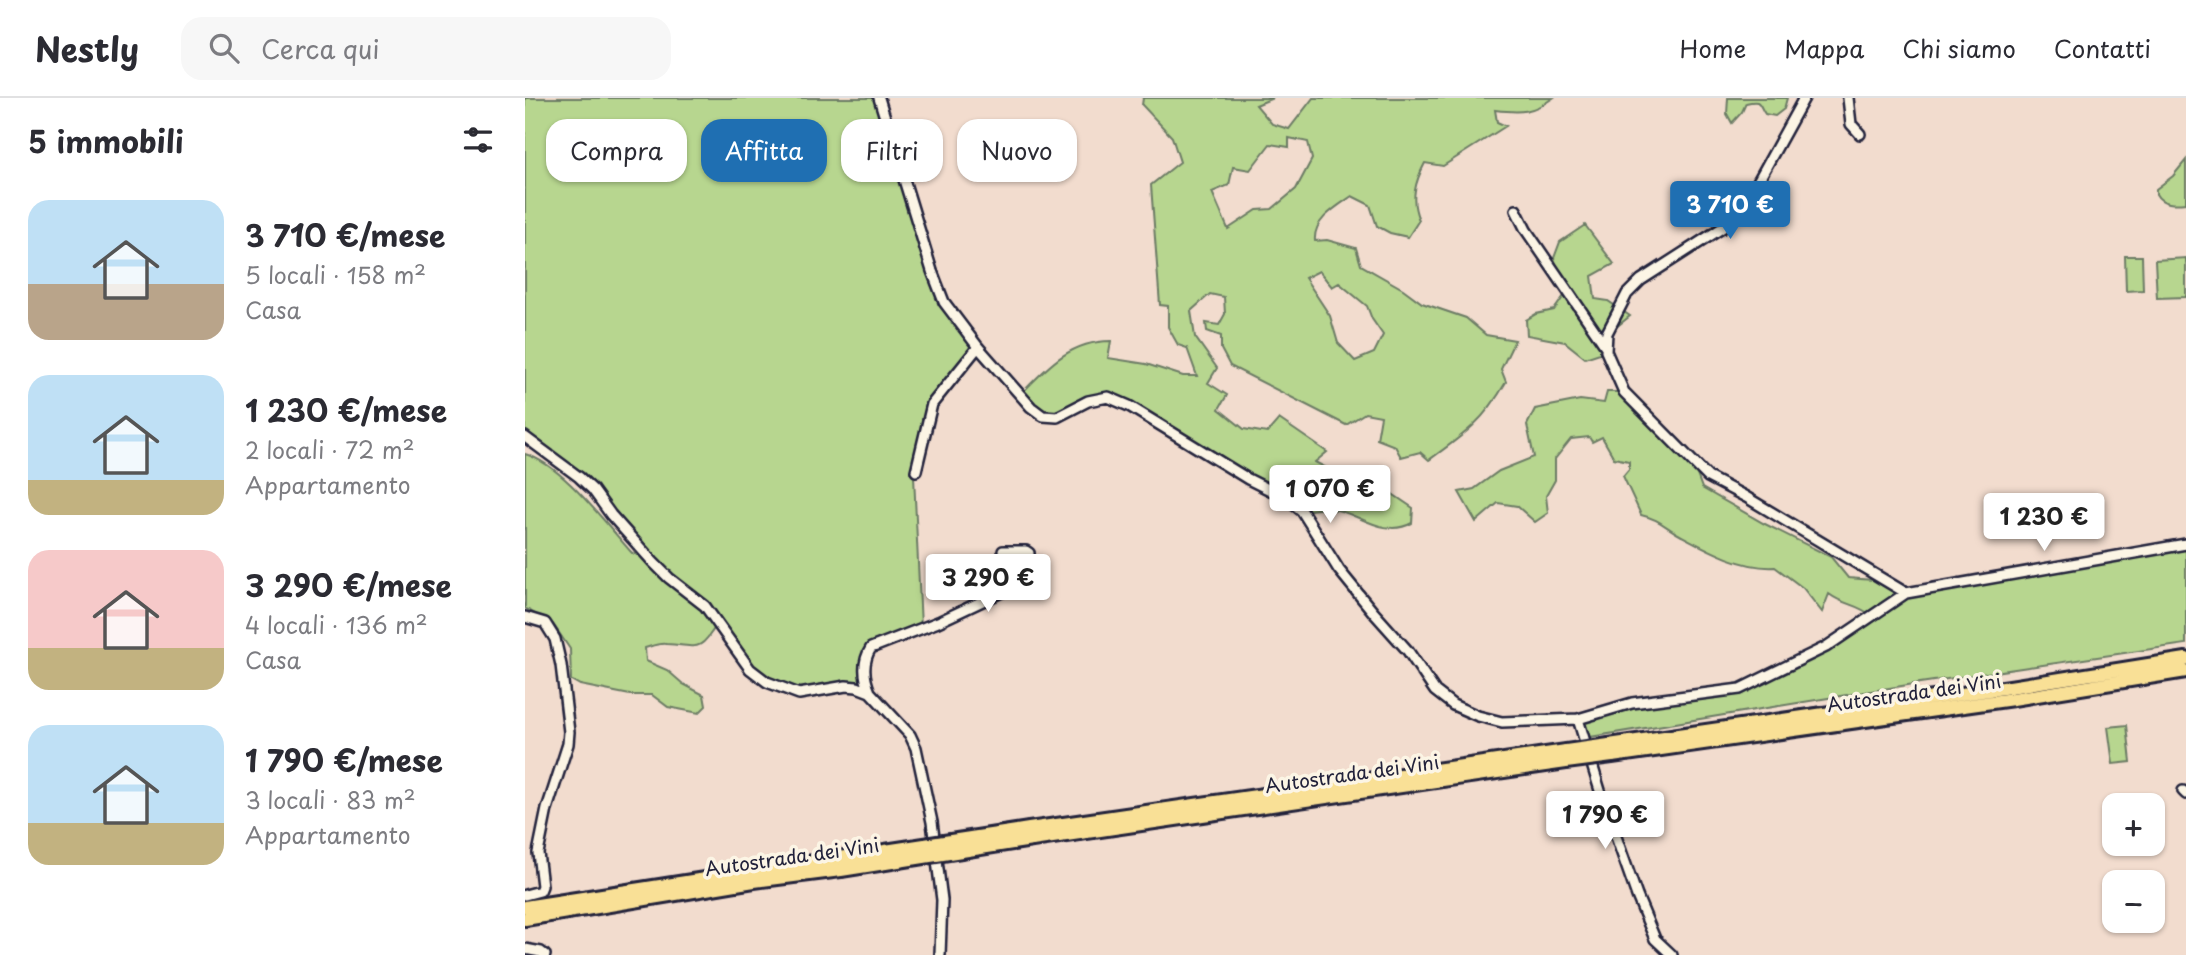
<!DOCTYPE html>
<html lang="it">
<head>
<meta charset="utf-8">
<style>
  body { margin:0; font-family:"Playpen Sans",sans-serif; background:#f7f7f7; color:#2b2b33; height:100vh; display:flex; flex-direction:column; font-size:26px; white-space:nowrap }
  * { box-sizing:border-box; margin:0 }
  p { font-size:23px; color:#7c7c81 }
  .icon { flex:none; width:38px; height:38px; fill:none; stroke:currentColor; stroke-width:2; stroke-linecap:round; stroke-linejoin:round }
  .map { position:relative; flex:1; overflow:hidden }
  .side { display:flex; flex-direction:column; background:#fff; width:525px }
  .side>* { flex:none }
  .top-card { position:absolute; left:21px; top:21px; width:665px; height:63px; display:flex; gap:14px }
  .tools { position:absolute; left:1577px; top:695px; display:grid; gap:14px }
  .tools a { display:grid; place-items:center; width:63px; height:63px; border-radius:14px; background:#fff; box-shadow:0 2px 5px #0004; font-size:35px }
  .price { position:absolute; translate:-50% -60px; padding:0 16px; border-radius:7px; background:#fff; color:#222; font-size:23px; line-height:46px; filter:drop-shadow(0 2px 4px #0008) }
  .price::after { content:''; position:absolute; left:50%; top:42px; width:21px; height:16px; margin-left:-10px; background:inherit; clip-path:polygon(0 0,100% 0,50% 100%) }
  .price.active { background:#1f6fb2; color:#fff }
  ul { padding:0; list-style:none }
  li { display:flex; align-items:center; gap:21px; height:175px; padding:0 28px }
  li span { display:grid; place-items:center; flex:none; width:196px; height:140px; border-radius:21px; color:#555 }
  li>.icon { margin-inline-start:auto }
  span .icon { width:84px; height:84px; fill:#fffc; stroke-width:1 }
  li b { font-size:30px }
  h2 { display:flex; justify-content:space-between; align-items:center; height:84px; padding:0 28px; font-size:30px }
  .chip { padding:0 24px; border-radius:21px; background:#fff; box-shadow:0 2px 5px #0004; font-size:24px; line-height:63px }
  .chip.active { background:#1f6fb2; color:#fff }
  header { display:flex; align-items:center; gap:42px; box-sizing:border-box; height:98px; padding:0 35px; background:#fff; border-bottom:2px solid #e1e1e2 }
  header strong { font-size:33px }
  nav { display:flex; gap:38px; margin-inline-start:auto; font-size:24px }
  .search { width:490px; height:63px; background:#f7f7f7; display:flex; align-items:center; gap:18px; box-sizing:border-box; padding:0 24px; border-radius:21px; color:#7c7c81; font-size:26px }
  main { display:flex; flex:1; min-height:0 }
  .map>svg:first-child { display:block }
</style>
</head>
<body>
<header>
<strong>Nestly</strong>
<div class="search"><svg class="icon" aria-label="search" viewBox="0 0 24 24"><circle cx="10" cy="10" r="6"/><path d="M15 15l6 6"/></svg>Cerca qui</div>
<nav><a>Home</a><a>Mappa</a><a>Chi siamo</a><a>Contatti</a></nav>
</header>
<main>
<section class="side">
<h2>5 immobili<svg class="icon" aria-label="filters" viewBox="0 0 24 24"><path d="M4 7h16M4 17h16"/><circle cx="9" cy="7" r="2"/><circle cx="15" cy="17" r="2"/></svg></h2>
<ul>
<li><span style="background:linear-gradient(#bfe0f5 60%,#b9a48a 0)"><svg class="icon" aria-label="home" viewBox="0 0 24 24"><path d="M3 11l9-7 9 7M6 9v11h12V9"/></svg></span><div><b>3 710 €/mese</b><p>5 locali · 158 m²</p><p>Casa</p></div></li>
<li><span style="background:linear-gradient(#bfe0f5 75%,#c2b280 0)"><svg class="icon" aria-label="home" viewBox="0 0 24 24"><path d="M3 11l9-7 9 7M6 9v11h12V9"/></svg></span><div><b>1 230 €/mese</b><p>2 locali · 72 m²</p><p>Appartamento</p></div></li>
<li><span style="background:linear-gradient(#f6c9c9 70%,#c2b280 0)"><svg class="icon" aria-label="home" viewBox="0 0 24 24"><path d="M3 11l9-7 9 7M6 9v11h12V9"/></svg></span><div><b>3 290 €/mese</b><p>4 locali · 136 m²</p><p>Casa</p></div></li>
<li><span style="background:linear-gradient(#bfe0f5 70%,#c2b280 0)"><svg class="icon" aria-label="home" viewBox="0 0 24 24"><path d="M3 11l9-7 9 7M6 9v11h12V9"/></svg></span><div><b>1 790 €/mese</b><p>3 locali · 83 m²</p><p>Appartamento</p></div></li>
</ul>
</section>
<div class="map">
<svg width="1661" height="857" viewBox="0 0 1661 857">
  <rect width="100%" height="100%" fill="#f2dcce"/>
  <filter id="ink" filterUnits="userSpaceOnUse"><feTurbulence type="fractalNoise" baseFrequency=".0143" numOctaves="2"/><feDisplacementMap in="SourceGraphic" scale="14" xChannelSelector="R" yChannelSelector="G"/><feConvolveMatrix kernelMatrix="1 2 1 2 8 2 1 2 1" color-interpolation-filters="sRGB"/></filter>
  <g filter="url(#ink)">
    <path fill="#b7d68f" stroke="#6c7c65" stroke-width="2" fill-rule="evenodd" d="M0,0H354L419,204L453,249L407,306L389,378L396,529L344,548L338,584L332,589L274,596L242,584L192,526C173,557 172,547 141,546C134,545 127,548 120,550L121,563L142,572L158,586L179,597L181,608L174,615L143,609L127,597H105L55,587L46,582L45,551L28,526L0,510V356C38,367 80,425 107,455L118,459L68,392L0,339Z
      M618,0H748L731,7L747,26L764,31L788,0H1028C1007,15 996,15 970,12L972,24L981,28L918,68L900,65C890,84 885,101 894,122L883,139L865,135L852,128L845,107L827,98C811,109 788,122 790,143L802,142L831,150L836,167L878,191L897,205L941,220L961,237L990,242L976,271L981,284C959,323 939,337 904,362L895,354L876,359L870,348L852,341L856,318L840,315L821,327L705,268L696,251V238L682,233L681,225L694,227L700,216L699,199L685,196L666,213L670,239L692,270L683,285L702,297L694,311L719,331L742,335L754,321L802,354L790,364L820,380L854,387L888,410L887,425C858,441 831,413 806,411C797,410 786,412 777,413L583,299L532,319L518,318L495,297C522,269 545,243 586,243L583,260L621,266L658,278H672L662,250L653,247L643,229V208L635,207L626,87L655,64L647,39L617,7ZM764,40L783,44L787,61L771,91L747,111L732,112L703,131L687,94L704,87L708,69L725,72L745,46L764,49ZM794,173L807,189L814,185L842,208L847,221L858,237L849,255L830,263L813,245L805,218L780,180Z
      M1203,0H1262L1259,11L1250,18L1240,16C1233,6 1237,1 1221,5L1217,14L1207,25L1202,16Z
      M1661,62V105C1650,106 1637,107 1631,96V91L1648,78Z
      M1060,127L1089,166L1067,178L1070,201L1083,203L1105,218L1080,238L1081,253L1060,260L1040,244L1002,237L1001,222L1011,216L1029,212L1041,195L1029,160L1035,144Z
      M1600,158H1617L1618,192L1601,193Z
      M1661,160V199L1632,200L1630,162Z
      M1082,294H1099L1168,366L1177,390L1238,425L1306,459L1323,480L1361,483L1381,495L1661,446V546L1395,585L1059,640L1053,621L1107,605L1215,591L1301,549L1347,518C1331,505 1320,508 1304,496L1297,514L1278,490L1250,469C1217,471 1183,452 1155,437C1140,429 1134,421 1116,417L1098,378L1104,371V363L1089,360L1077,339L1067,344L1064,339L1046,341L1030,361V382L1021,398L1023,415L1010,424L992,408L973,405L951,424L934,394L949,391L974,373L1009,359L1002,327L1010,311L1055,302L1079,305Z
      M1602,627L1606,664L1588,666L1583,629Z"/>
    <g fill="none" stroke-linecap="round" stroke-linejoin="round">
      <g stroke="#22223b" stroke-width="14">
        <path id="minor" d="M354,0L407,173L419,204L453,249L506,309L518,318L532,319L563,303L583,299L604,308L723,381L761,400L777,413L814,472L849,515L883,553L910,593L928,607L953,618L977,624L1053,621L1107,605L1215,591L1301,549L1381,495L1661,446
          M1279,0L1220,107L1197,130L1116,182L1102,196L1082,235L1081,253L1099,294L1183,379L1221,399L1381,495
          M1323,0L1326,26L1335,36
          M991,112L1001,132L1081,249
          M0,339L54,379L68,392L86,417L128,464L144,480L180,508L225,571L242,584L274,596L321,588L332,589L345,594L385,637L391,650L407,724L417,802L415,857
          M391,373L407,306L453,249
          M0,519L20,525L30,541L36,567L44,634L43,646L22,711L13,755L17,788L15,793L0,797
          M345,594C339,580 337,564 346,550L413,524L498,484L504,473V455L501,453H478
          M1053,621L1077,699L1112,798L1130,841L1147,857
          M1658,693L1661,696
          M0,851L16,854L20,857"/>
      </g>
      <g stroke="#22223b" stroke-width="18">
        <path id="highway" d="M1084,647L1485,589L1661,561
          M1087,658L1488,601L1661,573
          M504,731L1041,653
          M507,742L1041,664
          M0,809L314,760
          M0,821L229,783L316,772"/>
      </g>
      <use href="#minor" stroke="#fcf5e5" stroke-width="9"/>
      <use href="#highway" stroke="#f9e096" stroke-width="12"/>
      <g stroke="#22223b" stroke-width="18" stroke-linecap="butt">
        <path id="highway-bridge" d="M1041,653L1084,647
          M1041,664L1087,658
          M314,760L504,731
          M316,772L507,742"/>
      </g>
      <use href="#highway-bridge" stroke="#f9e096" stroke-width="12"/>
    </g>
  </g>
  <g text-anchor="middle" stroke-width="7" stroke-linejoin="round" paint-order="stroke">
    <g font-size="19" fill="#22223b" stroke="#fcf5e5">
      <text transform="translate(1389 595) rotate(-8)" y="7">Autostrada dei Vini</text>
      <text transform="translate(827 676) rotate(-8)" y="7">Autostrada dei Vini</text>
      <text transform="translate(267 759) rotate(-8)" y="7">Autostrada dei Vini</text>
    </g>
  </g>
</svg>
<div class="tools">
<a>+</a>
<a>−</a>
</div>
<b class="price active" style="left:1205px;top:143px">3 710 €</b>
<b class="price" style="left:805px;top:427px">1 070 €</b>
<b class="price" style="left:1519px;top:455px">1 230 €</b>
<b class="price" style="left:463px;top:516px">3 290 €</b>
<b class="price" style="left:1080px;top:753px">1 790 €</b>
<div class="top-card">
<a class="chip">Compra</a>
<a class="chip active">Affitta</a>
<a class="chip">Filtri</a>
<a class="chip">Nuovo</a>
</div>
</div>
</main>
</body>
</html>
